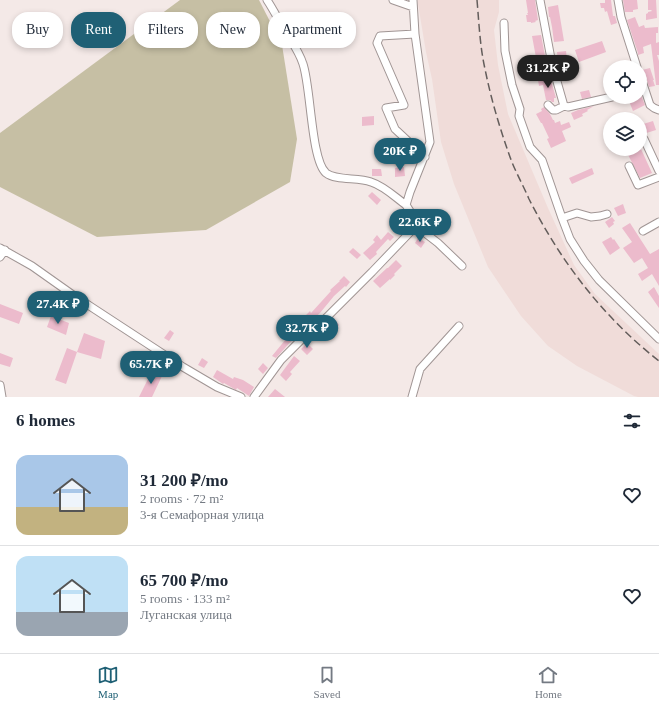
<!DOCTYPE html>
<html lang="en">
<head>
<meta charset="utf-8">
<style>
  body { margin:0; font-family:Georgia,serif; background:#f2f2f3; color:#1f2937; height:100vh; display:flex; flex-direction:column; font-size:15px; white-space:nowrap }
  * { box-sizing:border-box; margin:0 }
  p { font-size:13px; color:#747a83 }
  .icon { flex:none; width:22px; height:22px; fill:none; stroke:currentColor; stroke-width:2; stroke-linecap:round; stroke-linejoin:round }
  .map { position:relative; height:397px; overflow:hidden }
  .panel { display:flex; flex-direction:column; background:#fff; flex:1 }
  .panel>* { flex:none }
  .hud { position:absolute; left:12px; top:12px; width:400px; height:36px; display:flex; gap:8px }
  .controls { position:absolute; left:603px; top:60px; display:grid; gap:8px }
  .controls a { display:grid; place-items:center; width:44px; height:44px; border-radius:50%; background:#fff; box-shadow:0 2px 6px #0003; font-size:20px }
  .price { position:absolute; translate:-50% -34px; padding:0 9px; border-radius:14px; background:#1f6075; color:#fff; font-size:13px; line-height:26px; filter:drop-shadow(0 1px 2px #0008) }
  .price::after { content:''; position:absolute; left:50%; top:24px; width:12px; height:9px; margin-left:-6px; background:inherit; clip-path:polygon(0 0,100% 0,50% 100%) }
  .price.on { background:#222; color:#fff }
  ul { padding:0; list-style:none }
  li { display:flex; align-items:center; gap:12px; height:100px; padding:0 16px }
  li+li { border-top:1px solid #e0e1e3 }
  li span { display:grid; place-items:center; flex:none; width:112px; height:80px; border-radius:12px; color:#555 }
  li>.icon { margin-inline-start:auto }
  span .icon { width:48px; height:48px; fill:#fffc; stroke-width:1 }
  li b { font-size:17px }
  h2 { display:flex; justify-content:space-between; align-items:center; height:48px; padding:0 16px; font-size:17px }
  .pill { padding:0 14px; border-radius:16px; background:#fff; box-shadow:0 2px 6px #0003; font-size:14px; line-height:36px }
  .pill.on { background:#1f6075; color:#fff }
  .tabs { display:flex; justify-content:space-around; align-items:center; height:56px; border-top:1px solid #e0e1e3; background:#fff; font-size:11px; color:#747a83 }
  .tabs a { display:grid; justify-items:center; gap:2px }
  .tabs .on { color:#1f6075 }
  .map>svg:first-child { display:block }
</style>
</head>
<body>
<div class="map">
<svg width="659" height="397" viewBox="0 0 659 397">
  <rect width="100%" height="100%" fill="#f4e9e7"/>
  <path fill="#f0dcd9" d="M418,0H499V12L494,30L498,65L508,114L548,208L574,265L595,294L659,354V397H638L634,396L577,366L548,346L521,316L488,267L454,184L441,142L432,79L426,52L418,4Z"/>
  <path fill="#c6bfa4" d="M180,0H259L282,45L297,139L290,182L206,230L97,237L0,187V133Z"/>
  <path fill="#ecbbcc" d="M526,0H535L538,20L535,21L536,22L531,23V22H527L526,15H528L527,13H528Z
    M605,0H611L613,16H615L617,23L611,25L607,11L605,12L604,8H601L600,3H605Z
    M623,0H637L638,9L633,10V12H625Z
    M648,0H656L657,18L646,20V14L648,13V12L652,11L651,10H648Z
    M558,5L564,41L554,42L552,27L550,17H549L548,7Z
    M635,17L639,27L644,25L645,28L658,27V33H656V43L659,42V55H657L659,61V85H656L651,44L643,47L644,53L638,55V53L627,20Z
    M541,35L546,61L544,62L545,63L540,64V63H537L532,36Z
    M602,41L606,52L579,62L575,50Z
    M566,51L567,60L558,61L557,52Z
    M650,68L654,80H653L655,86L649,87L645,73L642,70Z
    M570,70L572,79L563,81L561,72Z
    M550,77L556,98H554V102H552L550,100H546L543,85L539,86L538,80Z
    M589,90L591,97L582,99L580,92Z
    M641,95L645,105L633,111L629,101L638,97H640Z
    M594,106L587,110L588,111L582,114L583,116L574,120L571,113L578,110Z
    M544,107L550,114L553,120H554L555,123L560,121L561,125L569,122L571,127L562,131L566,141L551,148L547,139L549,138L542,123H541L536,114L542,111L541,109Z
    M374,116V125L362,126V117Z
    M653,121L656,130L640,135V125Z
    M625,149H641L652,173L640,178Z
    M404,167L405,176L395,177V168Z
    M592,168L594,174L572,184L569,178Z
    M372,169H381L382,176H372Z
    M372,192L381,200L377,205L368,196Z
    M623,204L626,213L618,216L614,208Z
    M399,215L407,222L403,227L395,220Z
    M612,217L615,221L613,222L614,224L609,228L605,222Z
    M630,223L650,254L659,249V286L652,274L642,281L638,274L648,268L642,258L634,263L623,248L632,242L622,228Z
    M388,232L394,237L390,241L388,239L376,252L377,254L370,260L363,253L375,242L373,240L377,235L381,240Z
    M611,237L613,240L614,239L620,248L610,255L602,242Z
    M418,238L425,242L421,248L415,243Z
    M353,248L361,255L357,259L349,252Z
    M396,260L402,266L394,274L395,275L390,280V279L380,288L373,281L387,268H388Z
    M344,276L350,282L346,287L345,286L334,296L320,313L311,321H310L304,329L303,328L276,358L272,356L305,316L310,311L311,313L331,291L330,290L340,281H339Z
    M654,287L659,296V308L648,292Z
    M0,304L23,313L19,324L0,317Z
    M51,316L69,323L66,335L47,327Z
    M333,318L339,325L335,329L329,322Z
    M321,329L327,335L323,340L316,333Z
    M170,330L174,333L169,341L164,338Z
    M84,333L105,341L101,359L77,352Z
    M307,343L313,349L307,355L301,349Z
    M67,348L77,352L66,384L55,380Z
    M0,353L13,358L10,367L0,364Z
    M294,356L300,361L290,372L292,374L286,381L280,375Z
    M202,358L208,362L204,368L198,365Z
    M263,363L268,368L263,374L258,369Z
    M217,370L233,379L234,377L243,380L254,387L249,396L237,388L236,390L224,383L223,384L213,377Z
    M152,371L162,376L152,397H139Z
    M275,389L285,397H268Z"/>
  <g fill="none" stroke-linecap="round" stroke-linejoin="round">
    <g stroke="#a09594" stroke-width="9">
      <path id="minor" d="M267,0C273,9 278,19 284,29C291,41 299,51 303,64C311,87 311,160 326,173C336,181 358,177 371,182C384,186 395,197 406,205
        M393,0L413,7
        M413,0L415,34L430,142L410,192L406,205L413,216L416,226
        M540,0L552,64L564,106L568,107L612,97
        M618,0L621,17L637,67
        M504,23L505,51L512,85L520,109L519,116L530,147L542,160L562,218L570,239L584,261L599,280L659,339
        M415,34L380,36L377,43L404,105L386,108L395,129L425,157
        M640,75L650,105L654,108L659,110
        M548,105L553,110H556L564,106
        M644,139L659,171
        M629,166L638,185L659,177
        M562,218L577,213L591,217L600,216L607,214
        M416,226L438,243L462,266
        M643,231L659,222
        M0,248L32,266L73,295L183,367L217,387L241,397
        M0,257L5,250
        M0,385L2,397
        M254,397L281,360L303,338L326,318L372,272L416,226
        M412,397L420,369L459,326"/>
    </g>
    <use href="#minor" stroke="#fff" stroke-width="7"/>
    <path stroke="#635d5b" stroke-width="1.5" stroke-dasharray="8 4" stroke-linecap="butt" d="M477,0C479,23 480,47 485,69C491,99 500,129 510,157C515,171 523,185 529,199C561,262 603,317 659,361"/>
  </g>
</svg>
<div class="controls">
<a><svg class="icon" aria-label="locate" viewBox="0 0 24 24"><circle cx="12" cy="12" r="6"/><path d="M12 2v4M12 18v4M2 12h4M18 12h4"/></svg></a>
<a><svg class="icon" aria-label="layers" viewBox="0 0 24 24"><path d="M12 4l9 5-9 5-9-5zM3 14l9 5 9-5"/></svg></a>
</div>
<b class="price on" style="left:548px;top:89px">31.2K ₽</b>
<b class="price" style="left:400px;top:172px">20K ₽</b>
<b class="price" style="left:420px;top:243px">22.6K ₽</b>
<b class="price" style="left:58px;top:325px">27.4K ₽</b>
<b class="price" style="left:307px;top:349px">32.7K ₽</b>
<b class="price" style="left:151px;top:385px">65.7K ₽</b>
<div class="hud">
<a class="pill">Buy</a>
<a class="pill on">Rent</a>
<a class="pill">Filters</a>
<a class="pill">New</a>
<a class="pill">Apartment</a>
</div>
</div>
<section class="panel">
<h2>6 homes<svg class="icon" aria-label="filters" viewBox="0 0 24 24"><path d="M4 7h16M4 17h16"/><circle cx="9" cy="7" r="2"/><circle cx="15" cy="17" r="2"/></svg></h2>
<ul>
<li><span style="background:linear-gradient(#a9c7e8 65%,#c2b280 0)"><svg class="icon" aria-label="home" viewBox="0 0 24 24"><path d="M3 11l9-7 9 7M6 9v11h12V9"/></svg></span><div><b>31 200 ₽/mo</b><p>2 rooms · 72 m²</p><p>3-я Семафорная улица</p></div><svg class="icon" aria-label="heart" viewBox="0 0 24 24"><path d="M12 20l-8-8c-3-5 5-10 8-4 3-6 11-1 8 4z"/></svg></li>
<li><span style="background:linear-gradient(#bfe0f5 70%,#9aa5b1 0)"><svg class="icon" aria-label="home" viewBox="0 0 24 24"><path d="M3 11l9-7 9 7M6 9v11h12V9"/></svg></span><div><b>65 700 ₽/mo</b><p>5 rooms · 133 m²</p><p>Луганская улица</p></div><svg class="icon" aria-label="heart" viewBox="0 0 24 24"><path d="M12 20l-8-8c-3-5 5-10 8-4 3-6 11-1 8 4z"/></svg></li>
</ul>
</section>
<nav class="tabs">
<a class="on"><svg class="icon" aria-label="map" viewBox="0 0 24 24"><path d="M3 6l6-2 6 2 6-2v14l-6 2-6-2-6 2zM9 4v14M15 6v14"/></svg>Map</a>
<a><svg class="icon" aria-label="saved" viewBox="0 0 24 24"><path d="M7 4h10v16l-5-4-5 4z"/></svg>Saved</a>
<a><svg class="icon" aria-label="home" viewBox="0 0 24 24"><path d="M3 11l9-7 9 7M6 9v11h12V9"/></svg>Home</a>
</nav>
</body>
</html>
